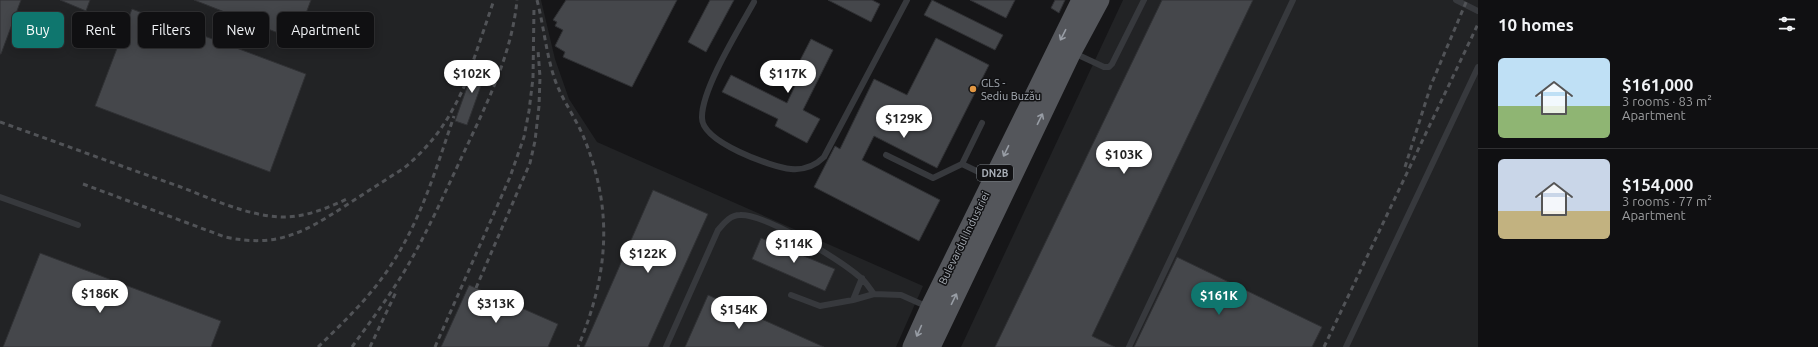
<!DOCTYPE html>
<html lang="en">
<head>
<meta charset="utf-8">
<style>
  body { margin:0; font-family:Ubuntu,sans-serif; background:#1e1e20; color:#f1f3f6; height:100vh; display:flex; flex-direction:column; font-size:15px; white-space:nowrap }
  * { box-sizing:border-box; margin:0 }
  p { font-size:13px; color:#9c9d9f }
  .icon { flex:none; width:22px; height:22px; fill:none; stroke:currentColor; stroke-width:2; stroke-linecap:round; stroke-linejoin:round }
  .map { position:relative; flex:1; overflow:hidden }
  .panel { display:flex; flex-direction:column; background:#101012; width:340px }
  .panel>* { flex:none }
  .top-card { position:absolute; left:12px; top:12px; width:380px; height:36px; display:flex; gap:8px }
  .price { position:absolute; translate:-50% -34px; padding:0 9px; border-radius:14px; background:#fff; color:#222; font-size:13px; line-height:26px; filter:drop-shadow(0 1px 2px #0008) }
  .price::after { content:''; position:absolute; left:50%; top:24px; width:12px; height:9px; margin-left:-6px; background:inherit; clip-path:polygon(0 0,100% 0,50% 100%) }
  .price.current { background:#0f766e; color:#fff }
  ul { padding:0; list-style:none }
  li { display:flex; align-items:center; gap:12px; height:100px; padding:0 20px }
  li+li { border-top:1px solid #303032 }
  li span { display:grid; place-items:center; flex:none; width:112px; height:80px; border-radius:6px; color:#555 }
  li>.icon { margin-inline-start:auto }
  span .icon { width:48px; height:48px; fill:#fffc; stroke-width:1 }
  li b { font-size:17px }
  h2 { display:flex; justify-content:space-between; align-items:center; height:48px; padding:0 20px; font-size:17px }
  .tag { padding:0 14px; border-radius:6px; background:#101012; box-shadow:0 2px 10px #0003,0 0 0 1px #303032; font-size:14px; line-height:36px }
  .tag.current { background:#0f766e; color:#fff }
  main { display:flex; flex:1; min-height:0 }
  .map>svg:first-child { display:block }
</style>
</head>
<body>
<main>
<div class="map">
<svg width="1478" height="347" viewBox="0 0 1478 347">
  <rect width="100%" height="100%" fill="#161618"/>
  <path fill="#222325" d="M0,0H541L555,59L569,99L597,142L923,286L896,347H0Z
    M1123,0H1478V347H961Z"/>
  <path fill="#45474b" stroke="#303134" d="M0,0H21L1,54H0Z
    M60,0H90L86,11Z
    M194,0H311L296,40Z
    M566,0H677L632,87L563,57L565,52L555,46L563,30L555,26L557,22L553,20Z
    M710,0H734L706,52L688,42Z
    M828,0H872L880,4L871,22Z
    M932,0L1003,35L995,50L924,15Z
    M970,0H1015L1006,18Z
    M1055,0H1065L1059,13L1051,8Z
    M1162,0H1253L1092,336L1115,347H995Z
    M132,9L306,74L270,172L95,106Z
    M936,38L989,65L937,168L874,136L862,160L940,200L919,241L814,187L835,146L840,149L874,79L907,95Z
    M811,39L833,50L803,110L820,119L807,143L775,126L778,119L722,92L731,75L787,103L799,77L793,74Z
    M476,62L488,66L467,125L455,121Z
    M653,190L708,214L648,347H584Z
    M761,238L835,269L825,291L752,259Z
    M40,253L221,321L211,347H3Z
    M1177,257L1322,327L1312,347H1134Z
    M469,285L558,324L548,347H441Z
    M708,295L824,347H685Z"/>
  <g fill="none" stroke-linecap="round" stroke-linejoin="round">
    <path stroke="#37393d" stroke-width="6" d="M1456,0L1478,11
      M754,2C739,29 701,90 702,118C702,142 771,167 791,169C803,170 815,166 824,157L907,0
      M1074,53L1104,67H1109L1112,64L1144,0
      M886,155L933,178L962,164L991,178
      M962,164L982,123
      M0,197L78,225
      M791,295L820,306L853,300L874,294L901,295L928,307
      M853,300L862,278
      M666,347L718,230C724,223 730,215 740,215C766,214 840,260 861,278C866,282 870,289 874,294
      M1129,347L1293,0
      M1346,347L1478,67"/>
    <path stroke="#54565b" stroke-width="19" d="M912,347L930,307L1081,0
      M931,347L1072,52L1100,0"/>
    <path stroke="#515357" stroke-width="3" stroke-dasharray="5 4" stroke-linecap="butt" d="M537,0C544,27 546,54 555,80C563,102 578,121 586,143C614,215 607,278 578,347
      M465,85L494,0
      M0,122C59,143 118,165 178,186C210,198 245,215 280,217C304,218 328,208 349,198
      M1405,167L1431,85L1467,0
      M83,184L225,237C277,248 303,233 345,206C365,193 384,181 404,168C435,142 451,117 467,80
      M476,288L530,163L535,141L539,106L540,77L538,50
      M318,347C345,321 373,294 393,262C422,217 437,166 454,116
      M352,347C371,321 390,295 407,267C429,229 447,188 466,148C488,101 512,53 517,0
      M370,347L397,290
      M435,347L510,177L524,137L529,111L533,78L534,7
      M1324,347L1478,24"/>
  </g>
  <defs><path id="oneway-shaft" d="M-6 0H5M1.5-3L5.5 0L1.5 3" fill="none" stroke-width="1.6" stroke-linecap="round" stroke-linejoin="round"/></defs>
  <g stroke="#989da5">
    <use href="#oneway-shaft" transform="translate(1063 35) rotate(117)"/>
    <use href="#oneway-shaft" transform="translate(1040 119) rotate(-64)"/>
    <use href="#oneway-shaft" transform="translate(1006 151) rotate(116)"/>
    <use href="#oneway-shaft" transform="translate(954 299) rotate(-64)"/>
    <use href="#oneway-shaft" transform="translate(919 331) rotate(114)"/>
  </g>
  <circle fill="#e39843" stroke="#111113" stroke-width="1.5" cx="973" cy="89" r="4"/>
  <g text-anchor="middle" stroke-width="3" stroke-linejoin="round" paint-order="stroke">
    <rect fill="#111113" stroke="#7b8086" stroke-width="1" x="977" y="165" width="36" height="16" rx="3"/>
    <g font-size="10" font-weight="bold" fill="#a9afb7">
      <text x="995" y="177">DN2B</text>
    </g>
    <g font-size="11" fill="#a9afb7" stroke="#111113" text-anchor="start">
      <text x="981" y="87">GLS -<tspan x="981" dy="13">Sediu Buzău</tspan></text>
    </g>
    <g font-size="11" fill="#a9afb7" stroke="#111113">
      <text transform="translate(964 238) rotate(-64)" y="4">Bulevardul Industriei</text>
    </g>
  </g>
</svg>
<b class="price" style="left:472px;top:94px">$102K</b>
<b class="price" style="left:788px;top:94px">$117K</b>
<b class="price" style="left:904px;top:139px">$129K</b>
<b class="price" style="left:1124px;top:175px">$103K</b>
<b class="price" style="left:794px;top:264px">$114K</b>
<b class="price" style="left:648px;top:274px">$122K</b>
<b class="price" style="left:100px;top:314px">$186K</b>
<b class="price current" style="left:1219px;top:316px">$161K</b>
<b class="price" style="left:496px;top:324px">$313K</b>
<b class="price" style="left:739px;top:330px">$154K</b>
<div class="top-card">
<a class="tag current">Buy</a>
<a class="tag">Rent</a>
<a class="tag">Filters</a>
<a class="tag">New</a>
<a class="tag">Apartment</a>
</div>
</div>
<section class="panel">
<h2>10 homes<svg class="icon" aria-label="filters" viewBox="0 0 24 24"><path d="M4 7h16M4 17h16"/><circle cx="9" cy="7" r="2"/><circle cx="15" cy="17" r="2"/></svg></h2>
<ul>
<li><span style="background:linear-gradient(#bfe0f5 60%,#8fb573 0)"><svg class="icon" aria-label="home" viewBox="0 0 24 24"><path d="M3 11l9-7 9 7M6 9v11h12V9"/></svg></span><div><b>$161,000</b><p>3 rooms · 83 m²</p><p>Apartment</p></div></li>
<li><span style="background:linear-gradient(#c9d6e8 65%,#c2b280 0)"><svg class="icon" aria-label="home" viewBox="0 0 24 24"><path d="M3 11l9-7 9 7M6 9v11h12V9"/></svg></span><div><b>$154,000</b><p>3 rooms · 77 m²</p><p>Apartment</p></div></li>
</ul>
</section>
</main>
</body>
</html>
